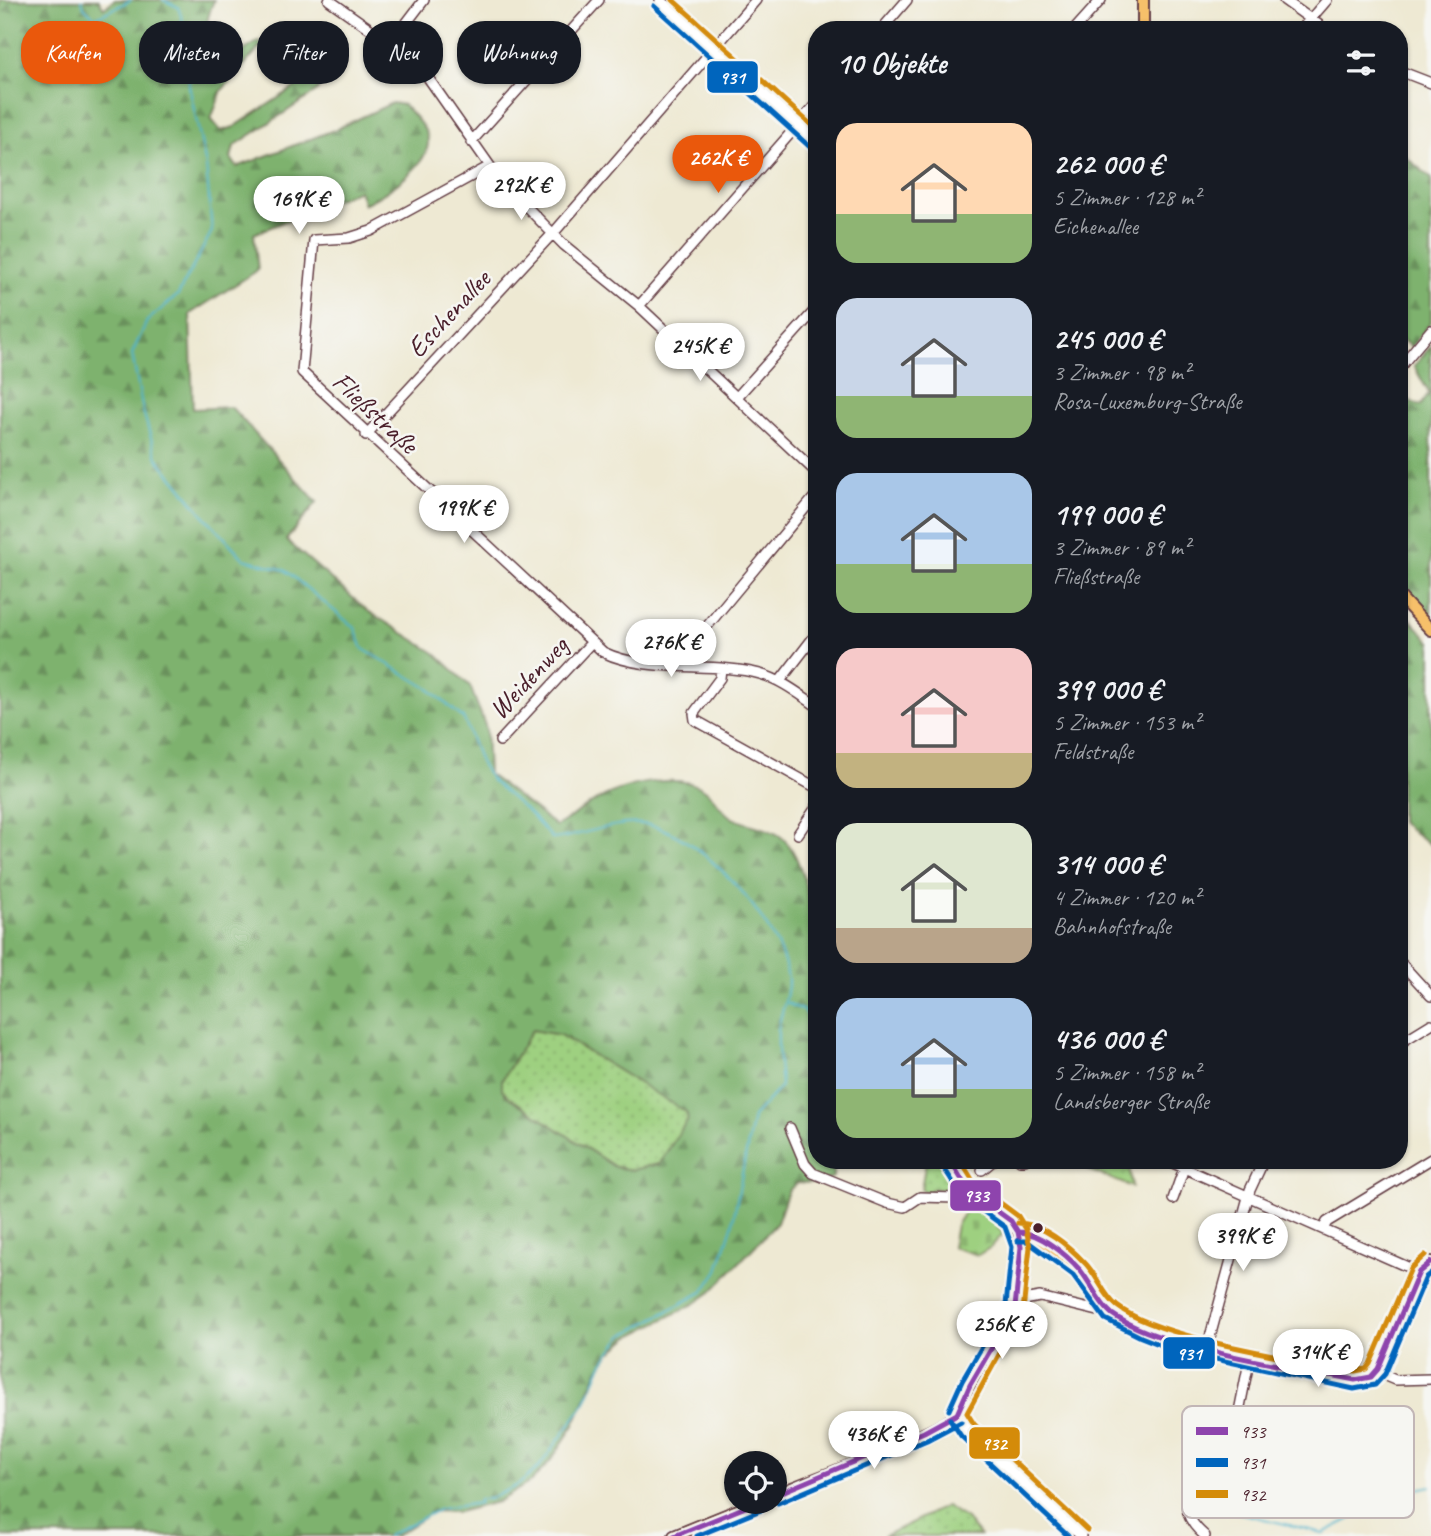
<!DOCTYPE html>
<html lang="de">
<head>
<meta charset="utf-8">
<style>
  body { margin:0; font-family:Caveat,sans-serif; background:#242831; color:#f1f3f6; height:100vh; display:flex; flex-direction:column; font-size:26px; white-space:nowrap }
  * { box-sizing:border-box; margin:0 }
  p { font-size:23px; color:#9ea1a6 }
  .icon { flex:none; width:38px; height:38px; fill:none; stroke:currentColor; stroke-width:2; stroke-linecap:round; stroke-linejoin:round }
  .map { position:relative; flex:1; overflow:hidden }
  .panel { position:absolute; left:808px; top:21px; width:600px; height:1148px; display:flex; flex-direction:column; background:#171b24; border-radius:28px; box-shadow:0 2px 5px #0004 }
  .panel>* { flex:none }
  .guide { position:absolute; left:21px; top:21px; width:665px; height:63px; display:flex; gap:14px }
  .controls { position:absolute; left:724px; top:1451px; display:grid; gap:14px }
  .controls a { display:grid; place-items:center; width:63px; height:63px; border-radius:50%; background:#171b24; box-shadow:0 2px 5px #0004; font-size:35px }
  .price { position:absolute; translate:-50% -60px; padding:0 16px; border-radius:24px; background:#fff; color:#222; font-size:23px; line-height:46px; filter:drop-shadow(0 2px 4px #0008) }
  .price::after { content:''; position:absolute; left:50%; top:42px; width:21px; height:16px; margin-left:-10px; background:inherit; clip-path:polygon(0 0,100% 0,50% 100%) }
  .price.selected { background:#ea580c; color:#fff }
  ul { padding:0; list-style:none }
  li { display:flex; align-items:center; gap:21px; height:175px; padding:0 28px }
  li span { display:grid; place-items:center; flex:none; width:196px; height:140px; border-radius:21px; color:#555 }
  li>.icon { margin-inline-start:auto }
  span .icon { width:84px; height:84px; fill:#fffc; stroke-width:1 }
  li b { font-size:30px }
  h2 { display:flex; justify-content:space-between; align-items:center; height:84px; padding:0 28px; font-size:30px }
  .chip { padding:0 24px; border-radius:28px; background:#171b24; box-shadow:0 2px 5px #0004; font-size:24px; line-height:63px }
  .chip.selected { background:#ea580c; color:#fff }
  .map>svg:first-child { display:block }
</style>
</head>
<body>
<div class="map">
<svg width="1431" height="1536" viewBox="0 0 1431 1536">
  <defs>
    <pattern id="grass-dots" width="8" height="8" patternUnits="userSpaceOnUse" patternTransform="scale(1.75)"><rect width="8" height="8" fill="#9ed080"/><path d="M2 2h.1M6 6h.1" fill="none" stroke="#8ab26f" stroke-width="1.8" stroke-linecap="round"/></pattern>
    <pattern id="forest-firs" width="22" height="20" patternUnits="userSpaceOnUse" patternTransform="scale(1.75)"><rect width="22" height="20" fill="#7eb26e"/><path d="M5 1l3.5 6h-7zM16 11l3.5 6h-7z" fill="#69905b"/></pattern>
    <pattern id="cemetery-stones" width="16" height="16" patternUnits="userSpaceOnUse" patternTransform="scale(1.75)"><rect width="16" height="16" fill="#9ed080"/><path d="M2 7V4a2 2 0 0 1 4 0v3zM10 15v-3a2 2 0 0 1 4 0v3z" fill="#8ab26f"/></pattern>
    <pattern id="park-crowns" width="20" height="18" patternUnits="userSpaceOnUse" patternTransform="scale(1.75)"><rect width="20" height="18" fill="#9ed080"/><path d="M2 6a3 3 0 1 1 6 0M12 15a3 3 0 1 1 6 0" fill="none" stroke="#8ab26f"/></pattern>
    <pattern id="water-waves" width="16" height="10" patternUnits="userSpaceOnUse" patternTransform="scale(1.75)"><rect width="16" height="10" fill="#4cb3cb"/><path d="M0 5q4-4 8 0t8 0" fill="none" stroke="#4191a5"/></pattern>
  </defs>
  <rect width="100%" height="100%" fill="#f6f6f2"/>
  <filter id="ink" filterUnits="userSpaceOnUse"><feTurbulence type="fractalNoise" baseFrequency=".0143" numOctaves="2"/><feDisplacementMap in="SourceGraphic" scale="14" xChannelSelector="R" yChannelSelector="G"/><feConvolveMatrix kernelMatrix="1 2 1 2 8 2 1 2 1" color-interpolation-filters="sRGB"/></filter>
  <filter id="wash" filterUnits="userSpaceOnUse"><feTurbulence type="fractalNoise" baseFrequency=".00686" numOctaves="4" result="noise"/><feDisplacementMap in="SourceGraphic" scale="28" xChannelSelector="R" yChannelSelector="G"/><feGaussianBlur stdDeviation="1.57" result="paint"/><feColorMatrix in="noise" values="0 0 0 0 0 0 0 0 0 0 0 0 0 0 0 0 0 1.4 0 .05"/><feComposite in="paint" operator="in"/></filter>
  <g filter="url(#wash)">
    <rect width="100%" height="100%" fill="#eee9d3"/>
    <path fill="url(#grass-dots)" stroke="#747856" stroke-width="2" d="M532,1030L560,1035L687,1112L688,1119L659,1164L632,1170L615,1167L507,1096L502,1089V1080Z
      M926,1160H940L955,1195L949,1196V1190L931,1189L930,1195L921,1189Z
      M946,1506L966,1519L980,1536H884Z"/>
    <path fill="url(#forest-firs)" stroke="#64684c" stroke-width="2" fill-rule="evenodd" d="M0,0H99L104,8L114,0H214C202,30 205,38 216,68L259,41L262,45L222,90L211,119L221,131L234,127L312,76H320L324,81L316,92L234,146L231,158L237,167L334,130L392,103L404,105C411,113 424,125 427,135C436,163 383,195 364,204L359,190L254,234L258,270L190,314L193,409L231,407L317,502L286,540L368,611L435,653L470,686L486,728L488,774L556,826C574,816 591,801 611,793C635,783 681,773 705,790C715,797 720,810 731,817C746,826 764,825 780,836C818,864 817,988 817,1032L814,1027L815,1086L805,1145L817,1160H835L833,1177L821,1182L797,1183L788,1191L777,1223L711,1292L694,1304L629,1337L609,1354L598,1370L574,1425L551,1460L532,1481L497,1502L458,1512L434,1511L395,1536H0ZM532,1030L560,1035L686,1112L688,1119L659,1164L632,1170L615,1167L507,1096L502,1089V1080Z
      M1400,152L1431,178V322L1411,347L1400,338Z
      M1431,346V619L1400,586V399L1421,405L1429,393L1414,366Z
      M1400,608L1431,642V845L1400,822Z"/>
    <path fill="url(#cemetery-stones)" stroke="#747856" stroke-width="2" d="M969,1205L988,1212L1003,1234L991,1247L978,1255L952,1247L956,1225Z"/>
    <path fill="url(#park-crowns)" stroke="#747856" stroke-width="2" d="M1091,1160L1129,1164L1132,1187L1088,1170Z"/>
    <path fill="url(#water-waves)" stroke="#4b697b" stroke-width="2" d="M814,1025L817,1032V1158L805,1145L815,1086Z"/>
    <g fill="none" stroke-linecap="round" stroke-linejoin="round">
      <path stroke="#4cb3cb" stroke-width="2" d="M82,0L84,7L95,18L131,0
        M163,0L178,7L187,34L189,86L206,165L212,231L178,295L147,321L132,354L143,411L157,458L201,512L244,559L285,570L355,628L363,649L428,688L464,719L480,762L492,781L529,813L553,839C582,836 613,821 642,824C697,828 783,925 788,980C789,998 779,1015 778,1032C777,1050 780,1068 781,1086L753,1117L732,1226L718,1270L704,1291L622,1336L602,1364L585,1404L538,1468L518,1485L489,1499H479V1503L440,1509L387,1536
        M787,1003L804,1011L814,1025
        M1231,1468L1299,1482L1361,1501L1431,1486
        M1222,1509L1323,1533L1376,1506L1381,1498"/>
    </g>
  </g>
  <g filter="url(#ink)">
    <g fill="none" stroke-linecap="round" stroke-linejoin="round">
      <g stroke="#633d44" stroke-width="12">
        <path id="minor" d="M329,0L417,62L490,166L517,197L564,245L639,306L817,473
          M660,0L817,142
          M1284,0L1326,30
          M881,30L907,0
          M1074,30L1101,0
          M1301,30L1327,0
          M392,42L424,0
          M1400,71L1431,83
          M471,142L599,0
          M490,166L371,231L349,238L314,240L302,372L603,652C648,674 712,661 760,674C782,680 799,694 817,706
          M639,306L817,103
          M1400,367L1431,330
          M737,397L817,308
          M366,435L557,229L756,0
          M683,665L684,657L694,642L817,494
          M721,669L720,678L694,713L695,720L817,788
          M780,681L817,633
          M500,741L591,643
          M798,834L817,806
          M1400,962L1431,996
          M1400,1043L1431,1024
          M790,1128L805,1164L813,1173L887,1203L905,1207L920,1197L956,1198L968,1190
          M950,1160C967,1201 1000,1199 1018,1232
          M1020,1160H1025
          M1166,1160L1419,1272
          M982,1170L994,1160
          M1173,1199L1184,1168
          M1323,1229L1327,1222L1431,1159
          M1018,1301L1040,1297L1102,1312L1107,1309
          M1207,1348L1250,1190L1264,1160
          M1376,1372L1395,1380L1431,1379
          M957,1414L967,1430L1081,1536
          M1230,1456C1243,1458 1256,1455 1269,1458C1299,1464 1325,1478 1356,1475
          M1205,1536C1176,1511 1187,1497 1204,1468L1226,1462L1230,1456L1250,1357"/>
      </g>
      <g stroke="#633d44" stroke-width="14">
        <path id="major" d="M1143,30V0
          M1400,597L1431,630
          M775,1495C804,1483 944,1431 957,1414C961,1409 966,1392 970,1385C997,1337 1036,1290 1018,1232H1030L1052,1247L1079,1269L1111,1313L1145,1329L1176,1341L1355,1380L1371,1377L1378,1369L1419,1272L1431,1262
          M674,1536L758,1502"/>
      </g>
      <use href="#minor" stroke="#fff" stroke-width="9"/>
      <use href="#major" stroke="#f6c06b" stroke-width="10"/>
      <g stroke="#f6f6f2" stroke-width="10">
        <path id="bus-1" d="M950,1160L968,1190L1011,1221L1018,1232L1021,1247L1015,1308L970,1385L957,1414
          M1018,1232C1039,1232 1066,1254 1080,1270C1091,1283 1099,1304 1112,1314C1160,1349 1294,1367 1355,1380L1371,1377L1378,1369L1419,1272L1431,1262
          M775,1495L924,1432L957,1414
          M674,1536L758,1502"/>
      </g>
      <g stroke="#f6f6f2" stroke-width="10">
        <path id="bus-2" d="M654,6L811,148
          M942,1165L962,1196L1005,1227L1012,1247L1006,1305L962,1381L949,1410
          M1018,1241H1027L1073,1275L1105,1319L1141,1337L1174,1350L1354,1389L1375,1385L1385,1374L1426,1277L1431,1273
          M950,1419L961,1436L1068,1536
          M778,1503L927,1440L961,1422
          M697,1536L761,1510"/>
      </g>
      <g stroke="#f6f6f2" stroke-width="10">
        <path id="bus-3" d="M673,0L817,130
          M960,1160L975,1184L1018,1216L1026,1229L1030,1247L1023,1311L967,1413L974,1424L1087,1530
          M1018,1223C1042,1223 1069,1246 1085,1263C1097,1275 1104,1296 1117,1306C1159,1339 1299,1359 1355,1371L1366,1369L1370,1364L1411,1268L1425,1255"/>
      </g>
      <use href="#bus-1" stroke="#8e44ad" stroke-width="5"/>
      <use href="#bus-2" stroke="#0065bd" stroke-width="5"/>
      <use href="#bus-3" stroke="#d48b09" stroke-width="5"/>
    </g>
  </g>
  <circle fill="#4a1f2b" stroke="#f6f6f2" stroke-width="2.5" cx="1038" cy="1228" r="6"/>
  <g text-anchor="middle" stroke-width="5" stroke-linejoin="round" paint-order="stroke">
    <g font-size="28" fill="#4a1f2b" stroke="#f6f6f2">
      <text transform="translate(448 313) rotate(-47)" y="10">Eschenallee</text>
      <text transform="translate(376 412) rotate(43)" y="10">Fließstraße</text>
      <text transform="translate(528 677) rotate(-47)" y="10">Weidenweg</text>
    </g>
  </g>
  <rect x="1182" y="1406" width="232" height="112" rx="10" fill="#f6f6f2" stroke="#c2b6b6" stroke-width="2"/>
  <rect x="1196" y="1427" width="32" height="8" fill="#8e44ad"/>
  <rect x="1196" y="1458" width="32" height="9" fill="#0065bd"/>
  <rect x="1196" y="1490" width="32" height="8" fill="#d48b09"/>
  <g font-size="19" fill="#4a1f2b">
    <text x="1240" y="1438">933</text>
    <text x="1240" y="1469">931</text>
    <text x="1240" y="1501">932</text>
  </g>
  <g stroke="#f6f6f2" stroke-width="2.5">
    <rect x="706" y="60" width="53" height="34" rx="7" fill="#0065bd"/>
    <rect x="949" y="1179" width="53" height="33" rx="7" fill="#8e44ad"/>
    <rect x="1162" y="1336" width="54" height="34" rx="7" fill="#0065bd"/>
    <rect x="968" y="1426" width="53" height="34" rx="7" fill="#d48b09"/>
  </g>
  <g font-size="19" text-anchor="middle" font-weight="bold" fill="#fff">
    <text x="732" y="84">931</text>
    <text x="976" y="1202">933</text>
    <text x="1189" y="1360">931</text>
    <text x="994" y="1450">932</text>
  </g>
</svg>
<div class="controls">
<a><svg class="icon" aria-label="locate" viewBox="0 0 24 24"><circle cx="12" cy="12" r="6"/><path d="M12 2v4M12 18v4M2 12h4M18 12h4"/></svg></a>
</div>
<b class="price selected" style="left:718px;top:195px">262K €</b>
<b class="price" style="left:521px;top:222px">292K €</b>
<b class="price" style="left:299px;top:236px">169K €</b>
<b class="price" style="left:700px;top:383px">245K €</b>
<b class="price" style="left:464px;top:545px">199K €</b>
<b class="price" style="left:671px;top:679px">276K €</b>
<b class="price" style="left:1243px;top:1273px">399K €</b>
<b class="price" style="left:1002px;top:1361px">256K €</b>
<b class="price" style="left:1318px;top:1389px">314K €</b>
<b class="price" style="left:874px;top:1471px">436K €</b>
<div class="guide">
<a class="chip selected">Kaufen</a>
<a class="chip">Mieten</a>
<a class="chip">Filter</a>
<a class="chip">Neu</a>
<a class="chip">Wohnung</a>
</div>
<section class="panel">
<h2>10 Objekte<svg class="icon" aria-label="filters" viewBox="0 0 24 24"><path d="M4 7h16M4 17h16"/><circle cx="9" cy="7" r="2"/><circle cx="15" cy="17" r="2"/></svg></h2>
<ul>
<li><span style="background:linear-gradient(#ffd9b3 65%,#8fb573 0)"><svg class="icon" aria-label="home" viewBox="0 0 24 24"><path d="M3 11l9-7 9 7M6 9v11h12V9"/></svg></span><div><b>262 000 €</b><p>5 Zimmer · 128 m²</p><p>Eichenallee</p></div></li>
<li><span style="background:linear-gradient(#c9d6e8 70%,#8fb573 0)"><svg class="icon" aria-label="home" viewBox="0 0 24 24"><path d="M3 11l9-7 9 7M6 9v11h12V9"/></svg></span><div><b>245 000 €</b><p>3 Zimmer · 98 m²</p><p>Rosa-Luxemburg-Straße</p></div></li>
<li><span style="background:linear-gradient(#a9c7e8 65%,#8fb573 0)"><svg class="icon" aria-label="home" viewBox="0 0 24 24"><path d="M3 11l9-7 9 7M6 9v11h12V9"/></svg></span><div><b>199 000 €</b><p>3 Zimmer · 89 m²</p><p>Fließstraße</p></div></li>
<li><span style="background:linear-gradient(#f6c9c9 75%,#c2b280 0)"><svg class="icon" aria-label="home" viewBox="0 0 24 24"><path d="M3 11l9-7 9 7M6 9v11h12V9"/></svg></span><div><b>399 000 €</b><p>5 Zimmer · 153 m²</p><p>Feldstraße</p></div></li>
<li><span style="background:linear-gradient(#dfe7d0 75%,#b9a48a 0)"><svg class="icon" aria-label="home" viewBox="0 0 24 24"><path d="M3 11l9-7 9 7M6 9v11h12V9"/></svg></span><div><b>314 000 €</b><p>4 Zimmer · 120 m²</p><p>Bahnhofstraße</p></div></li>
<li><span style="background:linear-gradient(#a9c7e8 65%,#8fb573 0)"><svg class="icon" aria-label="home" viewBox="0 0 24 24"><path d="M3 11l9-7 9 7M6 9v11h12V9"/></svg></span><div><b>436 000 €</b><p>5 Zimmer · 158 m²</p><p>Landsberger Straße</p></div></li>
</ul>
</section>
</div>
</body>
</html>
